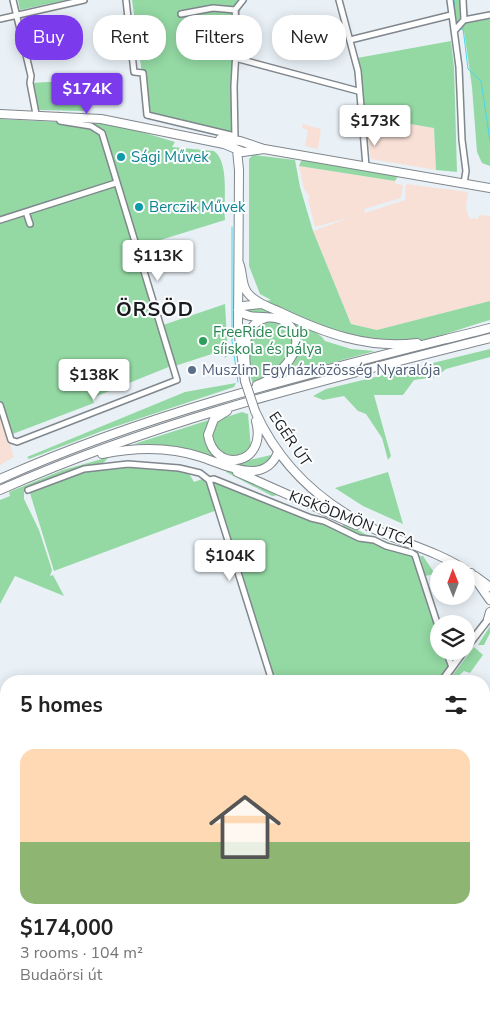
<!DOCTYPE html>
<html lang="en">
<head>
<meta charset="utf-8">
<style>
  body { margin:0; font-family:"Nunito Sans",sans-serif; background:#f2f2f2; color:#222; height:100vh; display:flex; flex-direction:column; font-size:19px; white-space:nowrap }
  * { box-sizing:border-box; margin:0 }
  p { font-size:16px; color:#767676 }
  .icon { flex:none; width:28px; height:28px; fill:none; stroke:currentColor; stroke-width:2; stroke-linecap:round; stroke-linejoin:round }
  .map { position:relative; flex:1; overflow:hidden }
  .drawer { position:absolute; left:0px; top:675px; width:490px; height:335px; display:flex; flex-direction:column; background:#fff; border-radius:20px 20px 0 0; box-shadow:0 2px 12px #0003 }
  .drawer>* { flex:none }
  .hud { position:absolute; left:15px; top:15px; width:460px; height:45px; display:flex; gap:10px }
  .needle { width:32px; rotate:359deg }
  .fabs { position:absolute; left:430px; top:560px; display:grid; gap:10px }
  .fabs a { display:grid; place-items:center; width:45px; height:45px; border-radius:50%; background:#fff; box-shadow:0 2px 12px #0003; font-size:25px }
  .price { position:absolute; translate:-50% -42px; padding:0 11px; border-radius:5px; background:#fff; color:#222; font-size:16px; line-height:32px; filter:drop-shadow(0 1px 2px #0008) }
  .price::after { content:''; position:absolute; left:50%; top:30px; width:15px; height:11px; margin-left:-8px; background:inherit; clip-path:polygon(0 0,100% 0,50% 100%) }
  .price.active { background:#7c3aed; color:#fff }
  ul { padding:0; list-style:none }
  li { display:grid; align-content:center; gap:10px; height:265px; padding:0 20px }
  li+li { border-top:1px solid #e0e0e0 }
  li span { display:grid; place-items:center; height:155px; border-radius:15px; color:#555 }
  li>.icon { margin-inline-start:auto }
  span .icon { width:90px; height:90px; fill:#fffc; stroke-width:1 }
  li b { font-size:21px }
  h2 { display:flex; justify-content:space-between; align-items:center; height:60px; padding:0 20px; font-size:21px }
  .pill { padding:0 18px; border-radius:20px; background:#fff; box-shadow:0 2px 12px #0003; font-size:18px; line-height:45px }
  .pill.active { background:#7c3aed; color:#fff }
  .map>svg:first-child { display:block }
</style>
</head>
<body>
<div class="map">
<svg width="490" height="1010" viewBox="0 0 490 1010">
  <rect width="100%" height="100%" fill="#e9f1f7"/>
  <path fill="#f8e0d7" d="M369,117L434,128L436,170L371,159L365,120Z
    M303,124L321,129L318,149L305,146L308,130L302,128Z
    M299,166L395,181L396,184L403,185L401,198L364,209L365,213L405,200L406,184L468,192L466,208L469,218L478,219L479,215L490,216V301L377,330L351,324L313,231L351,217L315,227L308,200L310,197L304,189Z
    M0,412L14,457L0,465Z"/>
  <path fill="#94d9a4" d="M18,0H66L20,10Z
    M132,0H242L233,55V136L148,118Z
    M451,0H466L468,17L490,12V166L482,163L477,152L472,87L464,31L455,27Z
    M451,41L454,67L457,172L436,170L434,128L369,117L365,120L357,58Z
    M78,80L84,111L39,110L32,83Z
    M0,119L59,122L72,119L125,127L175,142L172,147L214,151C230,163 223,201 225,220L141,246L136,252L171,366L92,398L94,403L10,435L0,402Z
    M253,155L295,160L300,187L313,231L351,324L377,330L490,301V320C465,327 438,338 412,342C366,348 307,320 265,301L271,300L260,294L249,266V159Z
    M307,160L398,176L395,181L299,166L301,161Z
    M225,304L228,355L225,358L224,350L175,366L163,325Z
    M261,307C275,313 319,329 325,341L351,349L375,351L273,379L288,366L299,335C288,311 266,317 245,311V309Z
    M263,321L282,322C285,325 291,330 292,334C301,356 270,378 253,384C248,369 244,346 251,332C254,328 260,324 263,321Z
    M490,349V357L446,369L436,377L414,380L403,395H374L391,456L388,460L382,438L366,414L358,411L344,396L323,400L313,396L326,389Z
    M236,383L234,387L102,431L29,459L27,457L185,392Z
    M242,412L248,414L251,447C247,450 241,454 237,456C226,458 212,446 212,435C212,430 215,425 217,420Z
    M212,419C206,434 205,441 214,455L241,462L271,455L272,459C265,463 260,468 251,468C233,467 216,458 199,453C178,446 156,444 134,444Z
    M109,457L103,463L84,467L24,491V499L39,530L52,570L50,576L53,575L64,596L15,576L0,604V500L10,496L9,492L63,470Z
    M115,465L181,469L190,475L194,482L205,478L317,519L359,538L412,553L439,629V651H446L452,667L442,681H267L271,680L217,510L54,571L29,490L85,469Z
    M228,470L279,493V495L272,496L226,472Z
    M388,472L403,524L363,506L335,488Z
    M344,522L365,534L407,549L362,537L342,528Z
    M420,556H423L435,574L425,576Z
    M490,626V633L484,645H478Z
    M474,647L483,655L470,673L464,671L453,681H448Z
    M0,747L6,750V1004H230L228,1010H0Z"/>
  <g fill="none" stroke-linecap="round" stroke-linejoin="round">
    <path stroke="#49d6ec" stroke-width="1" d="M454,0L456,23
      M463,28L468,69L481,81L490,141
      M232,227V341L238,382"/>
    <path stroke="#92979c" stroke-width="11" d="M154,1010L157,1004"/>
    <path stroke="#92979c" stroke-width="28" d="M0,826H6
      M0,899H6
      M0,958L6,959
      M0,998H6
      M71,1004L140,1010"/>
    <g stroke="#80878d" stroke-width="8">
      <path id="minor" d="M13,0L31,76L30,83L36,114
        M126,0L134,72L143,73L147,115L235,136
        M339,0L358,71L366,166
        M450,0L459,67L462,140L466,171L464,183
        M235,10L243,0
        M181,14L213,8L235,10L237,32L234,86L235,139
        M0,19L84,0
        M464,20L490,15
        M455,30L464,20L463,0
        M350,40L451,15
        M235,58L358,91
        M26,212L30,224
        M0,220L116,183
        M0,405L11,440L17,442L177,380L102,133L91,126L60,121L58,116
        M209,480L214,479L311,518L324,521L359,538L374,540L386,546L412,553L415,555L439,629
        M209,480L272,681
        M28,490L84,469L128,464L179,468L200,473L209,480
        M446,651L452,667"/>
    </g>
    <g stroke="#80878d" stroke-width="9">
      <path id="tertiary" d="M466,648L490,617
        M442,681L464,651
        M233,1010L238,1004"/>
    </g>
    <g stroke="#80878d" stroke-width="10">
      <path id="primary" d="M0,114L101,119L224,144L243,152L264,149L490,188
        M220,139L240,141L264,149
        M237,150L239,170L238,329L245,381
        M239,263C243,272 241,284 247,292C254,302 269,307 280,312C324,333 367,349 417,343
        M238,310C251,323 274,311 288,324C312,346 278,378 257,385
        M238,310L243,306L261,304
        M246,367C244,348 244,324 266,318
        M227,411L214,419L208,435C214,474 268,466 256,421
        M255,411C281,469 327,509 385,534C411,545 439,553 464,569
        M102,454C136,447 168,446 201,457C216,462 235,471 252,471C265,471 274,463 278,452
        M237,472L356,525
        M0,479C156,409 324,370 490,328
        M0,490C157,420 324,380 490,338
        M471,573L490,600
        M475,576L490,587
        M488,619L490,612"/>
    </g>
    <use href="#minor" stroke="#fff" stroke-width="5"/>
    <use href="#tertiary" stroke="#fff" stroke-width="6"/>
    <use href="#primary" stroke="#fff" stroke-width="8"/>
    <g stroke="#80878d" stroke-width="10" stroke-linecap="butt">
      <path id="primary-bridge" d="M245,381L255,411"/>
    </g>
    <use href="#primary-bridge" stroke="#fff" stroke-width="8"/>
  </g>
  <g fill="#0f9aa8" stroke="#fbfdfe" stroke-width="2">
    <circle cx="121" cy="157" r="5"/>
    <circle cx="139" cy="207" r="5"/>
  </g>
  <circle fill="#2e9e5b" stroke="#fbfdfe" stroke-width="2" cx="203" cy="341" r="5"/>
  <circle fill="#5c6f8a" stroke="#fbfdfe" stroke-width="2" cx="192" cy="370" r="5"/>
  <g text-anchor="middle" stroke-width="4" stroke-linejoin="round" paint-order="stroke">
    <g font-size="15" fill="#0d838f" stroke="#fbfdfe" text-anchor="start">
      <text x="131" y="162">Sági Művek</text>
      <text x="149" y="212">Berczik Művek</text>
    </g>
    <g font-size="15" fill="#27864d" stroke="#fbfdfe" text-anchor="start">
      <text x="213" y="337">FreeRide Club<tspan x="213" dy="17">síiskola és pálya</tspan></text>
    </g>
    <g font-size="15" fill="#4e5e75" stroke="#fbfdfe" text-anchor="start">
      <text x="202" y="375">Muszlim Egyházközösség Nyaralója</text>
    </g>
    <g font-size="15" fill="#181a1d" stroke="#fbfdfe">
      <text transform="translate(290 439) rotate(56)" y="5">EGÉR ÚT</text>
      <text transform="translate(352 519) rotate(21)" y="5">KISKÖDMÖN UTCA</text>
    </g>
    <g font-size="20" font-weight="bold" letter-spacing="1" fill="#181a1d" stroke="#fbfdfe">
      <text x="155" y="316">ÖRSÖD</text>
    </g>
  </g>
</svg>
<div class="fabs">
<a><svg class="needle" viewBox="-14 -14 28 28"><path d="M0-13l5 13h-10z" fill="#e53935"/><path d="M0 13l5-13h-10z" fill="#767676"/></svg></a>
<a><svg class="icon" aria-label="layers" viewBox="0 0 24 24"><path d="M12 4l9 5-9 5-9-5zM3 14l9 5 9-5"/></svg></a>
</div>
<b class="price active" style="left:87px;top:115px">$174K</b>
<b class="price" style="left:375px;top:147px">$173K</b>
<b class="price" style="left:158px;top:282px">$113K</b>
<b class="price" style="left:94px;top:401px">$138K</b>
<b class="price" style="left:230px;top:582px">$104K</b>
<div class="hud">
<a class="pill active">Buy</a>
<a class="pill">Rent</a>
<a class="pill">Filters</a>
<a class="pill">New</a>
</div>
<section class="drawer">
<h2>5 homes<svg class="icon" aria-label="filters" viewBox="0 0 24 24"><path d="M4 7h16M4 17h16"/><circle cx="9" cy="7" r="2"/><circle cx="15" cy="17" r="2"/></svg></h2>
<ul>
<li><span style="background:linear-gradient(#ffd9b3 60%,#8fb573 0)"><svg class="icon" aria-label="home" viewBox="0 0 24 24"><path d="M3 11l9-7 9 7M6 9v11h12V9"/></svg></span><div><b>$174,000</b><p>3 rooms · 104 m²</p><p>Budaörsi út</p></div></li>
</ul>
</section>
</div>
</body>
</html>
